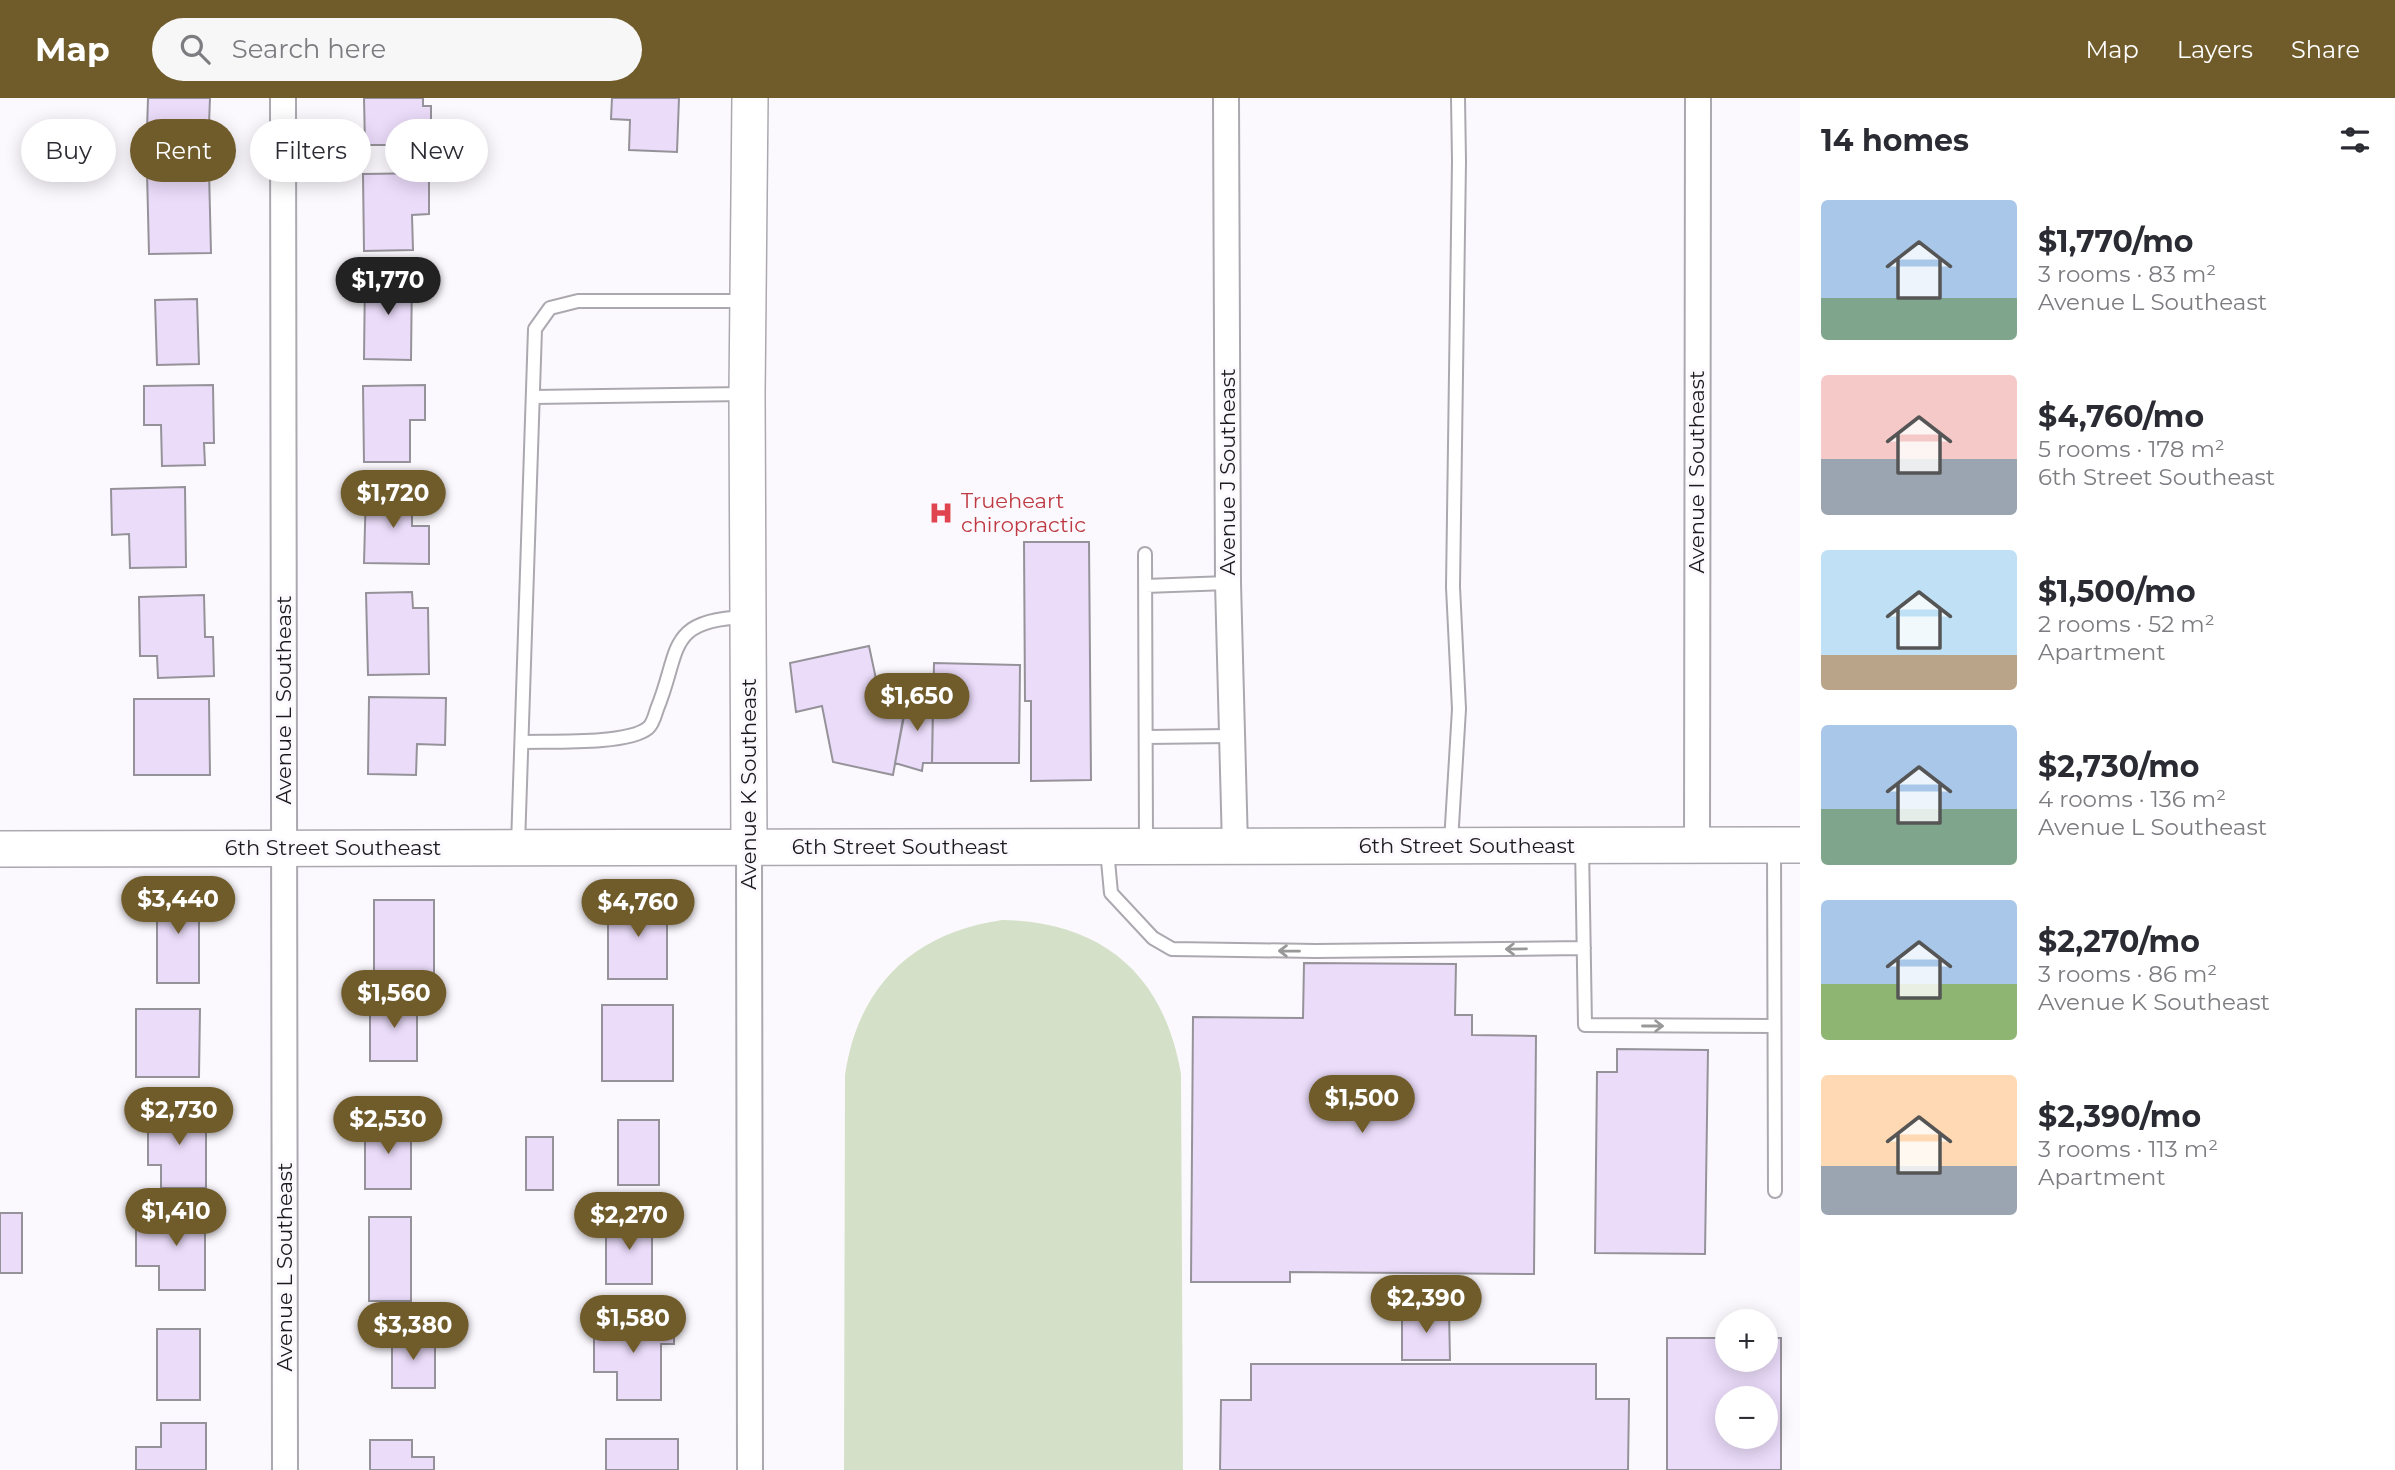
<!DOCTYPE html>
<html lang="en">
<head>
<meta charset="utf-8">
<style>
  body { margin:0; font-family:Montserrat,sans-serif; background:#f7f7f7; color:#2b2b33; height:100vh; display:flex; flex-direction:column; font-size:26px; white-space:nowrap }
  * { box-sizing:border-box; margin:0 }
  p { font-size:23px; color:#7c7c81 }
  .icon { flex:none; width:38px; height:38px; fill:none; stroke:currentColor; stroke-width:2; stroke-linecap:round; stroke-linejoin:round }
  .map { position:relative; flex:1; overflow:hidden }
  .drawer { display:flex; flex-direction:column; background:#fff; width:595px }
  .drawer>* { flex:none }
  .top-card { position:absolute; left:21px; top:21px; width:665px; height:63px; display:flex; gap:14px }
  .controls { position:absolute; left:1715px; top:1211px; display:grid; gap:14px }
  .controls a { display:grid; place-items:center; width:63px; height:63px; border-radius:50%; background:#fff; box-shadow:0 4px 18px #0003; font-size:35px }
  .price { position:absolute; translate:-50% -60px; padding:0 16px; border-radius:24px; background:#705b2a; color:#fff; font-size:23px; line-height:46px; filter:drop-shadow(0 2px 4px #0008) }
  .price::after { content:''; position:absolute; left:50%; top:42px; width:21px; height:16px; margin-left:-10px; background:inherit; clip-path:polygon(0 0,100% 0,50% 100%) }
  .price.selected { background:#222; color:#fff }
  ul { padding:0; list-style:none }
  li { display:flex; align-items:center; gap:21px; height:175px; padding:0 21px }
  li span { display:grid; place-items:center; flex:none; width:196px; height:140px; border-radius:7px; color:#555 }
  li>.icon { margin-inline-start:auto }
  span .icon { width:84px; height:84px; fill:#fffc; stroke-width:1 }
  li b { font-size:30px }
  h2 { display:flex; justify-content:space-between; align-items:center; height:84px; padding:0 21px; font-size:30px }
  .pill { padding:0 24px; border-radius:32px; background:#fff; box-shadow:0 4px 18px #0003; font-size:24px; line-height:63px }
  .pill.selected { background:#705b2a; color:#fff }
  header { display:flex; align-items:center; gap:42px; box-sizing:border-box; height:98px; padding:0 35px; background:#705b2a; color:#fff }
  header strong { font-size:33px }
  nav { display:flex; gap:38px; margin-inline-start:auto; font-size:24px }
  .search { width:490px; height:63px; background:#f7f7f7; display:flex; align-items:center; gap:18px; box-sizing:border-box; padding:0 24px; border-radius:38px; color:#7c7c81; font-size:26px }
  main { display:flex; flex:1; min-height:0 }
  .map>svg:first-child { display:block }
</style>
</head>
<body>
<header>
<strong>Map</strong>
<div class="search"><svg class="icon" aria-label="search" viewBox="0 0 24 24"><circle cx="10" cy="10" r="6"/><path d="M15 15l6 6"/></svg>Search here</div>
<nav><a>Map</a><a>Layers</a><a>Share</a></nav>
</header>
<main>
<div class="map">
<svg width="1800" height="1372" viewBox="0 0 1800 1372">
  <rect width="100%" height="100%" fill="#fcf9fe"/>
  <path fill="#d4e1c8" d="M1002,822C1103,824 1164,877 1181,976L1183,1372H844L845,977C858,888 913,835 1002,822Z"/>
  <path fill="#ebdcfa" stroke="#96929a" stroke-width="2" fill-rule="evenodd" d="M148,0H210L208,52L168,51L169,33L147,32Z
    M364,0H423V8H431V47H365Z
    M612,0H679L677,54L629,52L630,22L611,21Z
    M209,73L211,155L149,156L147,74Z
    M429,75V116L412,117L413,152L364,153L363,76Z
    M365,176H412L411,262L364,261Z
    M197,201L199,266L157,267L155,202Z
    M213,287L214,345H204L205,367L162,368L161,327H144V288Z
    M425,287V322H410V364H364L363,288Z
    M185,389L186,469L130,470L129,436L112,437L111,391Z
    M366,391L412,392V428H429V466L364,465Z
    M1024,444H1089L1091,682L1031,683V603H1025Z
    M412,494L413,510H428L429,576L368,577L366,495Z
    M204,497L205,539H213L214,578L158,580L157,558H140L139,499Z
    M869,548L879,595L884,594L904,615L893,677L833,664L822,608L796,614L790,565Z
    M934,565L1020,567L1019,665H932Z
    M909,593L933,599L932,665H923L922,673L895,665Z
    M369,599L446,600L445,647L417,646L416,677L368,676Z
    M134,601H209L210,677H134Z
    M157,792H199V885H157Z
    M608,801H667V881H608Z
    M374,802H434V885H374Z
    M1304,865L1456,866L1455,917H1472V937L1536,938L1534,1176L1290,1174V1184H1191L1193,919L1303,920Z
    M370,902H417V963H370Z
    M602,907H673V983H602Z
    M136,911H200L199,979H136Z
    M1617,951L1708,952L1705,1156L1595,1155L1597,974H1617Z
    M148,1012H206V1090H161V1067H148Z
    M618,1022H659V1087H618Z
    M365,1025H411V1091H365Z
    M526,1039H553V1092H526Z
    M161,1108H205V1192H159V1168H136V1130H161Z
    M0,1115H22V1175H0Z
    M369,1119H411V1203H369Z
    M606,1123H652V1186H606Z
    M1402,1212H1449L1450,1262H1402Z
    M594,1223H674V1246H661V1302H617V1274H594Z
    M157,1231H200V1302H157Z
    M392,1237H435V1290H392Z
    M1667,1240H1727V1262H1766V1240H1781V1372H1667ZM1727,1300H1766V1339H1727Z
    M1251,1266H1596V1301H1629L1628,1372H1220L1221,1302H1251Z
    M161,1325H206V1372H136V1349H161Z
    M606,1341H678V1372H606Z
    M370,1342H412V1359H434V1372H370Z"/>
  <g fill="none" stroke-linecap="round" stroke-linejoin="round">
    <g stroke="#aca8b0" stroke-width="16">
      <path id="lane" d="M533,299L744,296
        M1145,456L1146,745
        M1145,488L1228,485
        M1147,639L1231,638
        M522,644C550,643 627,647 648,630C653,626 655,617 657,611C681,553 665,522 745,519
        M1451,744L1459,611L1453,489L1459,63L1458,0
        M518,747L535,231L550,210L578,203H745
        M1582,748L1585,927L1774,928
        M1774,748L1775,1093
        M1107,752L1111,795L1153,840L1172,851L1316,853L1584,850"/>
    </g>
    <g stroke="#aca8b0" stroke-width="28">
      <path id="street" d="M283,0L285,1372
        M1226,0L1228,485L1235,748
        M1697,748L1698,0
        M749,749L750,1372"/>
    </g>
    <g stroke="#aca8b0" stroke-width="38">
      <path id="secondary" d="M749,749L747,296L750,0
        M0,751L1800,747"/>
    </g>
    <use href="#lane" stroke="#fff" stroke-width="12"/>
    <use href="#street" stroke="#fff" stroke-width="24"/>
    <use href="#secondary" stroke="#fff" stroke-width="35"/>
  </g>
  <defs><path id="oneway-shaft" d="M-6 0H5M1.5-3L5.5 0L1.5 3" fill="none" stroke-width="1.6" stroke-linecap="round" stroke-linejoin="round" transform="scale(1.75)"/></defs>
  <g stroke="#999899">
    <use href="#oneway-shaft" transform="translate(1516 851) rotate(179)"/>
    <use href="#oneway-shaft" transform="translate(1289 853) rotate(-179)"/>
    <use href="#oneway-shaft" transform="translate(1653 928)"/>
  </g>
  <defs>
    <g id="hospital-bare" transform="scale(1.89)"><path d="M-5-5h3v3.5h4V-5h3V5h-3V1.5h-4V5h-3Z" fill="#e0444e" stroke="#fcf9fe" stroke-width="2.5" paint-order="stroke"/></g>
  </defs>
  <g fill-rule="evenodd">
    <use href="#hospital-bare" x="941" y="415"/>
  </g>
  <g text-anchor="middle" stroke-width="6" stroke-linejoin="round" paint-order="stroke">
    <g font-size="21" fill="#1c1a1d" stroke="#fcf9fe">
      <text transform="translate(1228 374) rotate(-90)" y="7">Avenue J Southeast</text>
      <text transform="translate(1697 374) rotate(-90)" y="7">Avenue I Southeast</text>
      <text transform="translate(284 602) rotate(-90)" y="7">Avenue L Southeast</text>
      <text transform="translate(749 686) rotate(-90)" y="7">Avenue K Southeast</text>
      <text x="1467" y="755">6th Street Southeast</text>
      <text x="900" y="756">6th Street Southeast</text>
      <text x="333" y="757">6th Street Southeast</text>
      <text transform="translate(285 1169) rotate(-90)" y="7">Avenue L Southeast</text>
    </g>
    <g font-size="21" fill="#be3a42" stroke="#fcf9fe" text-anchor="start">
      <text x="961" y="410">Trueheart<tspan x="961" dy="24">chiropractic</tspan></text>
    </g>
  </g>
</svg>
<div class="controls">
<a>+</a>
<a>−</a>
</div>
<b class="price selected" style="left:388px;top:219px">$1,770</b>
<b class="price" style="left:393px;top:432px">$1,720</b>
<b class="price" style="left:917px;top:635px">$1,650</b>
<b class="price" style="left:178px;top:838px">$3,440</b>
<b class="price" style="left:638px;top:841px">$4,760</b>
<b class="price" style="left:394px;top:932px">$1,560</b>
<b class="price" style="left:1362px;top:1037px">$1,500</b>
<b class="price" style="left:179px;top:1049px">$2,730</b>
<b class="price" style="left:388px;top:1058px">$2,530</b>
<b class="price" style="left:176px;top:1150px">$1,410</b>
<b class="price" style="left:629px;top:1154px">$2,270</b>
<b class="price" style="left:1426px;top:1237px">$2,390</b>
<b class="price" style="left:633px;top:1257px">$1,580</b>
<b class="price" style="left:413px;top:1264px">$3,380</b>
<div class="top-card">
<a class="pill">Buy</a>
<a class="pill selected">Rent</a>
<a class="pill">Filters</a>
<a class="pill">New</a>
</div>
</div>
<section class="drawer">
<h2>14 homes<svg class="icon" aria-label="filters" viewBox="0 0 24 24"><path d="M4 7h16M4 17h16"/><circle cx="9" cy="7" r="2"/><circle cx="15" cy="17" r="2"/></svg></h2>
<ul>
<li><span style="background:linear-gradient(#a9c7e8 70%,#7fa58c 0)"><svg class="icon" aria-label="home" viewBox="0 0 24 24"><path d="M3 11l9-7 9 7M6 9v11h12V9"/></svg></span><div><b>$1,770/mo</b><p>3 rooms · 83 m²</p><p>Avenue L Southeast</p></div></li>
<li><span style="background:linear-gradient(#f6c9c9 60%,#9aa5b1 0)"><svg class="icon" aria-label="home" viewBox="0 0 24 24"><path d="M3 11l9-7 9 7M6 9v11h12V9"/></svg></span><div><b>$4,760/mo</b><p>5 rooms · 178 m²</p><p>6th Street Southeast</p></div></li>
<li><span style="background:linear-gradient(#bfe0f5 75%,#b9a48a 0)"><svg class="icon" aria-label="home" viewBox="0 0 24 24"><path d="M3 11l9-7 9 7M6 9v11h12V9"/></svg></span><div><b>$1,500/mo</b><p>2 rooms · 52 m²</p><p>Apartment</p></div></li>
<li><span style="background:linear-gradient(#a9c7e8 60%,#7fa58c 0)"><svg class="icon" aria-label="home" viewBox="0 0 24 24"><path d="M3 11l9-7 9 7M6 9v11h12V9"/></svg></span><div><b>$2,730/mo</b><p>4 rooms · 136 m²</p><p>Avenue L Southeast</p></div></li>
<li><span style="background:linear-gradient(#a9c7e8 60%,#8fb573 0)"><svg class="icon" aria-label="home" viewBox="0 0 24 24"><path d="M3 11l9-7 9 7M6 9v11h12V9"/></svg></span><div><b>$2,270/mo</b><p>3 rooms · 86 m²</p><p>Avenue K Southeast</p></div></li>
<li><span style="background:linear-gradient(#ffd9b3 65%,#9aa5b1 0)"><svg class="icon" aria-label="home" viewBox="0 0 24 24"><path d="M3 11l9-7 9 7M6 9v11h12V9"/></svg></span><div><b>$2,390/mo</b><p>3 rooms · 113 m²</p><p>Apartment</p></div></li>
</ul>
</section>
</main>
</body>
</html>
